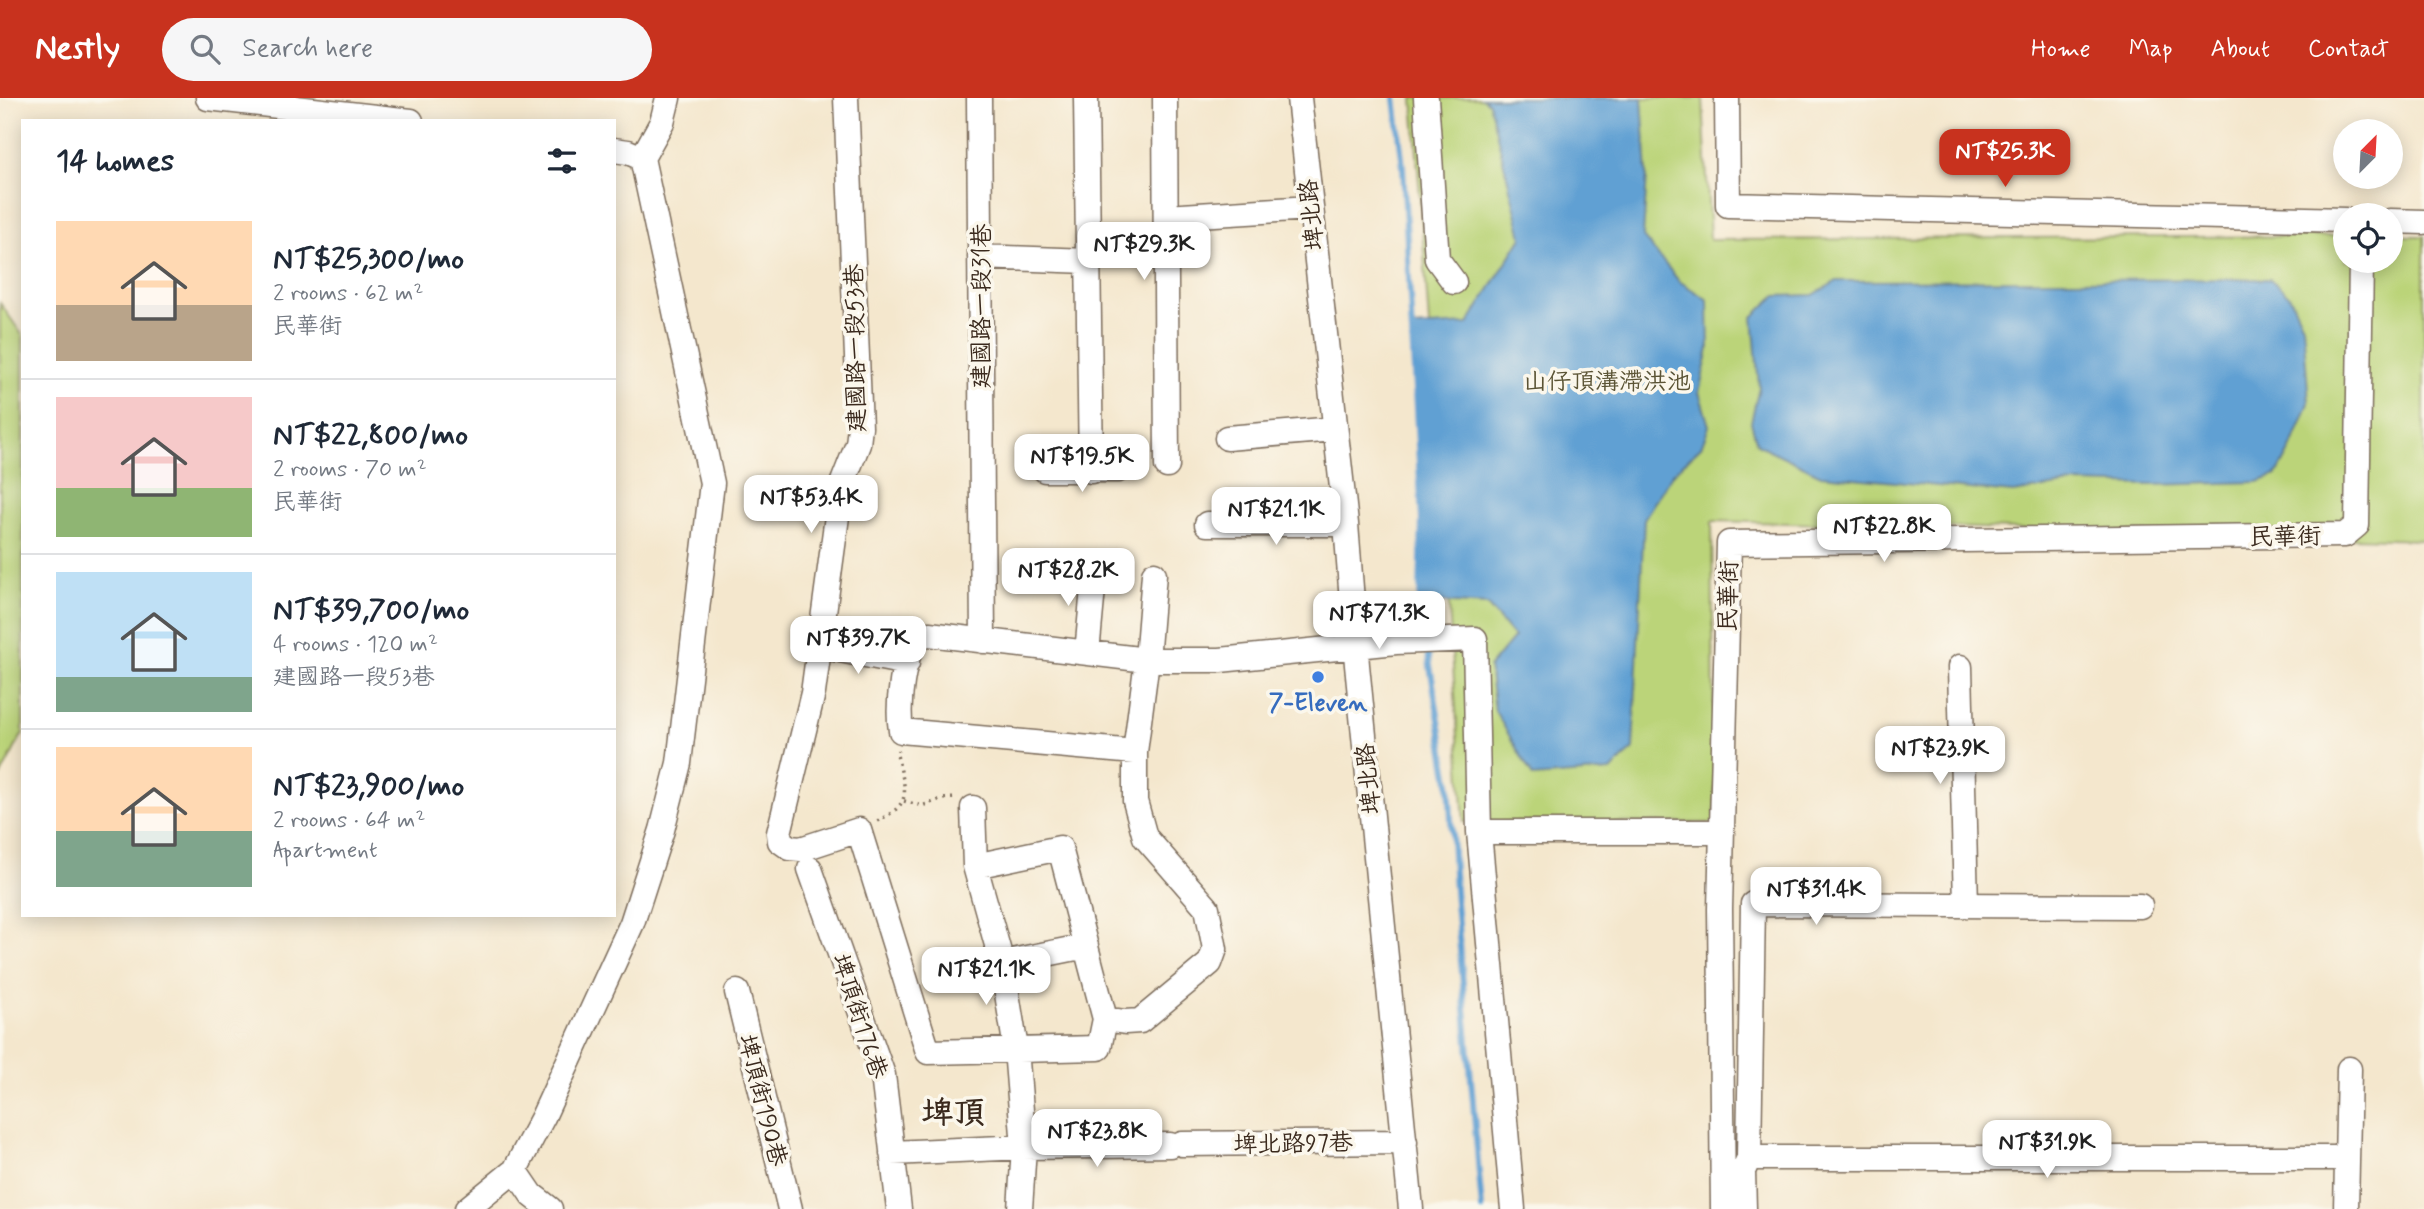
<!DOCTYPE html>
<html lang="en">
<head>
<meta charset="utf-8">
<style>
  body { margin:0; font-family:Mynerve,"LXGW WenKai TC",sans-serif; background:#f6f6f7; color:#1f2937; height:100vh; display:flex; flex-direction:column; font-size:26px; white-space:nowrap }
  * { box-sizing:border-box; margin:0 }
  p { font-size:23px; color:#747a83 }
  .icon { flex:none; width:38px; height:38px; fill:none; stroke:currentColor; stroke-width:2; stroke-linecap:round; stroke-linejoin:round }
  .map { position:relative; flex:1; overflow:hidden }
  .details { position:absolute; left:21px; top:21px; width:595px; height:798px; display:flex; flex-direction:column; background:#fff; border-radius:0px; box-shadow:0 4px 18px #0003 }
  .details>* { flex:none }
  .needle { width:46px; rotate:24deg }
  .tools { position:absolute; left:2333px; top:21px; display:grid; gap:14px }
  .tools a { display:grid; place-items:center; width:70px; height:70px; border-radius:50%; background:#fff; box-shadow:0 4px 18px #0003; font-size:35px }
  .price { position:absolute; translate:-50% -60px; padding:0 16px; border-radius:14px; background:#fff; color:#222; font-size:23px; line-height:46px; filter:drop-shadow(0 2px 4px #0008) }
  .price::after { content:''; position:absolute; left:50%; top:42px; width:21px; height:16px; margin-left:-10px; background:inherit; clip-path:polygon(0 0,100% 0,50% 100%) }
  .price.on { background:#c8321e; color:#fff }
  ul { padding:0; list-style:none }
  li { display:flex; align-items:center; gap:21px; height:175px; padding:0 35px }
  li+li { border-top:2px solid #e0e1e3 }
  li span { display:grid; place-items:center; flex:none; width:196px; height:140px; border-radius:0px; color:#555 }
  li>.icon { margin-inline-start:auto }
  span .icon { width:84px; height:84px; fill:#fffc; stroke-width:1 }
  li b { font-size:30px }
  h2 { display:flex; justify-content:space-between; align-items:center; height:84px; padding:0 35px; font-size:30px }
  header { display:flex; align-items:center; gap:42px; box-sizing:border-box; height:98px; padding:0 35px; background:#c8321e; color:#fff }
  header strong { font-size:33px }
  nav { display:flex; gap:38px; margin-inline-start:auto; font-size:24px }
  .search { width:490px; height:63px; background:#f6f6f7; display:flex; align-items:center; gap:18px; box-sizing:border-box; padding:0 24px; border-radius:38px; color:#747a83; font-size:26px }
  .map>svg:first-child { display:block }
</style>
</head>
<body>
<header>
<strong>Nestly</strong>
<div class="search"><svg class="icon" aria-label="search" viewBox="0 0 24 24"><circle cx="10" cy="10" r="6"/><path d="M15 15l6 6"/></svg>Search here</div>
<nav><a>Home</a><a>Map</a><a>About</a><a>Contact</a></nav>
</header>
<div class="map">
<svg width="2424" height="1111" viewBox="0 0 2424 1111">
  <rect width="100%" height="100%" fill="#fbf7ec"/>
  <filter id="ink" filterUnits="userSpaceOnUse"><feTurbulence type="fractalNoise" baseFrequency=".0143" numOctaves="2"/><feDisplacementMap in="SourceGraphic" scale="14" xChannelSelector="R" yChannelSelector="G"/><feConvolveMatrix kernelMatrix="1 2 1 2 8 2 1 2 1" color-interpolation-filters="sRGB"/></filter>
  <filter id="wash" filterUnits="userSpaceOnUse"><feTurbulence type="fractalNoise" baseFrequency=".00686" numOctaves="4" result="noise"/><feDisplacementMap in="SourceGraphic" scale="28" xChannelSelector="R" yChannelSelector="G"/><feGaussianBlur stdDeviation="1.57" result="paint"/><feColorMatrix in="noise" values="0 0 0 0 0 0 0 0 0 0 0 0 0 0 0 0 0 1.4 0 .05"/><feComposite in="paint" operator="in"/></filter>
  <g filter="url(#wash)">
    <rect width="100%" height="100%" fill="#f4e7cd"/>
    <path fill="#bbd479" stroke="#7b7f4c" stroke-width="2" d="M1413,0H1703L1710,142L2345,138V163H2390L2391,138H2424V442L1712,423L1715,725L1464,724Z
      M0,205L23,238V635L0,679Z"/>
    <path fill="#61a0d3" stroke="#4e6578" stroke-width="2" d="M1482,0H1642L1647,76L1643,139L1679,183L1708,202L1709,251L1699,294L1709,328L1701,349L1673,375L1644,421L1633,651L1611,673L1533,679L1495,613L1489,569L1514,539L1487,507L1420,503L1422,421L1411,229L1468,226L1522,139L1489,5Z
      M2270,181L2289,197L2303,227L2309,305L2292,349L2277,377L2258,384L2151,387L2078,385L2013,395L1821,377L1757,346L1751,324L1759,289L1753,219L1775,198L1813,197L1837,183Z"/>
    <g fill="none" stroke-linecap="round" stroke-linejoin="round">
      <path stroke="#61a0d3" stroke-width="6" d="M1395,0L1403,69L1422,421L1420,503L1426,538
        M1427,549L1449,684L1455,792L1482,1111"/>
    </g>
  </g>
  <g filter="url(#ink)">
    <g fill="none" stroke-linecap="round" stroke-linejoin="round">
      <g stroke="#7c6c5b" stroke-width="27">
        <path id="minor" d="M208,0L411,23
          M846,0L860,329L858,346L841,389L813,595L779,735L780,743L790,750L801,751L859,732L928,954L1099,950L1105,921L1060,750L975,768
          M979,0L983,543
          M1086,0L1091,373
          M1165,0L1167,368
          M1299,0L1346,426L1357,567L1411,1111
          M1426,0L1437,161L1454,184
          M1727,0L1728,107L2345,122
          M642,60L662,24L668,0
          M1166,119L1310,110
          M2390,123L2424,124
          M980,159L1088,163
          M1227,340L1335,331
          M1045,372H1118
          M1207,426H1346
          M819,548L907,565
          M1087,555L1095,469
          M1960,569L1966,807
          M1135,654L901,633C897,607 902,558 919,538L929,536L1147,562H1220L1396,544L1475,541L1479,734L1513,1111
          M973,710L975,768L1002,865L1016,951L1024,1049L1020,1111
          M1479,734H1722
          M810,771L883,977L899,1111
          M1002,865L1086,848
          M737,894L790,1111
          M1105,921L1125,924L1140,923L1210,865L1215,851L1207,810L1145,739L1135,703V654L1147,562L1154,476
          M1182,1046L1405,1044
          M892,1055L1024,1049L1170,1047
          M1749,1060H2346
          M515,1072L532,1097L550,1111
          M467,1111L515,1072L543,1019L632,825L662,732L679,665L712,385L642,60L628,54L614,52
          M1723,1111L1720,811L1729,445L2345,437L2357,427L2361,163
          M1744,1111L1743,1073L1749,1060L1753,806L2140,808
          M2346,1111L2349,971"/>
      </g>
      <path stroke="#7c6c5b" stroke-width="3.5" stroke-dasharray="2 5" stroke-linecap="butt" d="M904,703L922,708L941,701L956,700
        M877,723C915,705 905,692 897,657L898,652"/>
      <use href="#minor" stroke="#fff" stroke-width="24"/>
    </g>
  </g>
  <circle fill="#3f7fe0" stroke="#fbf7ec" stroke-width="2.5" cx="1318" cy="579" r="7"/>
  <g text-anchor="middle" stroke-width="7" stroke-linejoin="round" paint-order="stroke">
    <g font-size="24" fill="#3b2a1e" stroke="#fbf7ec">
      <text transform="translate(1311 117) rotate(-96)" y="8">埤北路</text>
      <text transform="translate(981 208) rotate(-90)" y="8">建國路一段31巷</text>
      <text transform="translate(855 250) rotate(-91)" y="8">建國路一段53巷</text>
      <text transform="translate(2285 438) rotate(-1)" y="8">民華街</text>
      <text transform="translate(1728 498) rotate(-89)" y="8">民華街</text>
      <text transform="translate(1368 681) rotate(-96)" y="8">埤北路</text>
      <text transform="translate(860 918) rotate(72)" y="8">埤頂街176巷</text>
      <text transform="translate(763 1002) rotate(76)" y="8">埤頂街190巷</text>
      <text transform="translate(1293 1045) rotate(-1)" y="8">埤北路97巷</text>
    </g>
    <g font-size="24" fill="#5b5435" stroke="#fbf7ec">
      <text x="1607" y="291">山仔頂溝滯洪池</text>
    </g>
    <g font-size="24" font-weight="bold" fill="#366cbe" stroke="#fbf7ec">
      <text x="1318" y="612">7-Eleven</text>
    </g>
    <g font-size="32" font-weight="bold" fill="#3b2a1e" stroke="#fbf7ec">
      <text x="953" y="1025">埤頂</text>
    </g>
  </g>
</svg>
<div class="tools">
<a><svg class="needle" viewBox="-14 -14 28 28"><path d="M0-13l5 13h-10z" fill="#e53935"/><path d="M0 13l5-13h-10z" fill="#747a83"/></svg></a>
<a><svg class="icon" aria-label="locate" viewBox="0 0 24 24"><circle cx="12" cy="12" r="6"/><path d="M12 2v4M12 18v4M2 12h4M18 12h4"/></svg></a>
</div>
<b class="price on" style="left:2005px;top:91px">NT$25.3K</b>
<b class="price" style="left:1144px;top:184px">NT$29.3K</b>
<b class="price" style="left:1082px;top:396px">NT$19.5K</b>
<b class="price" style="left:811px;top:437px">NT$53.4K</b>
<b class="price" style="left:1276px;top:449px">NT$21.1K</b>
<b class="price" style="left:1884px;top:466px">NT$22.8K</b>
<b class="price" style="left:1068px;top:510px">NT$28.2K</b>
<b class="price" style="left:1379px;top:553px">NT$71.3K</b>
<b class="price" style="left:858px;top:578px">NT$39.7K</b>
<b class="price" style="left:1940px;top:688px">NT$23.9K</b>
<b class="price" style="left:1816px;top:829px">NT$31.4K</b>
<b class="price" style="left:986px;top:909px">NT$21.1K</b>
<b class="price" style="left:1097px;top:1071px">NT$23.8K</b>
<b class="price" style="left:2047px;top:1082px">NT$31.9K</b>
<section class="details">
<h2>14 homes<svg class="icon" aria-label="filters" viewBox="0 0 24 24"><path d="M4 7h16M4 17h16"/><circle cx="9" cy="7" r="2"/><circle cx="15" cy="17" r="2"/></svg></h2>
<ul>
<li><span style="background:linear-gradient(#ffd9b3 60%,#b9a48a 0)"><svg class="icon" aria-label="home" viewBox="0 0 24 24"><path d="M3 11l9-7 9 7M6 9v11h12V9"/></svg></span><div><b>NT$25,300/mo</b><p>2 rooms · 62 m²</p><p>民華街</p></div></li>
<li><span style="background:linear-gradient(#f6c9c9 65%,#8fb573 0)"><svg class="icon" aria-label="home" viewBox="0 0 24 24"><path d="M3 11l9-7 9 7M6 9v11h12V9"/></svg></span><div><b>NT$22,800/mo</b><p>2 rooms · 70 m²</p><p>民華街</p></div></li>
<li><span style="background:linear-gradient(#bfe0f5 75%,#7fa58c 0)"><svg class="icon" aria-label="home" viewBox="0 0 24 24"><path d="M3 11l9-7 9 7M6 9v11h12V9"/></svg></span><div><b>NT$39,700/mo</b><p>4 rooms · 120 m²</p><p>建國路一段53巷</p></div></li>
<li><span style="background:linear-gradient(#ffd9b3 60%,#7fa58c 0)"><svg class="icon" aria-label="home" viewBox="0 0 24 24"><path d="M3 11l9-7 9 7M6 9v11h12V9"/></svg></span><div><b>NT$23,900/mo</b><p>2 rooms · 64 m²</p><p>Apartment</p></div></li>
</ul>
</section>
</div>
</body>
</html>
